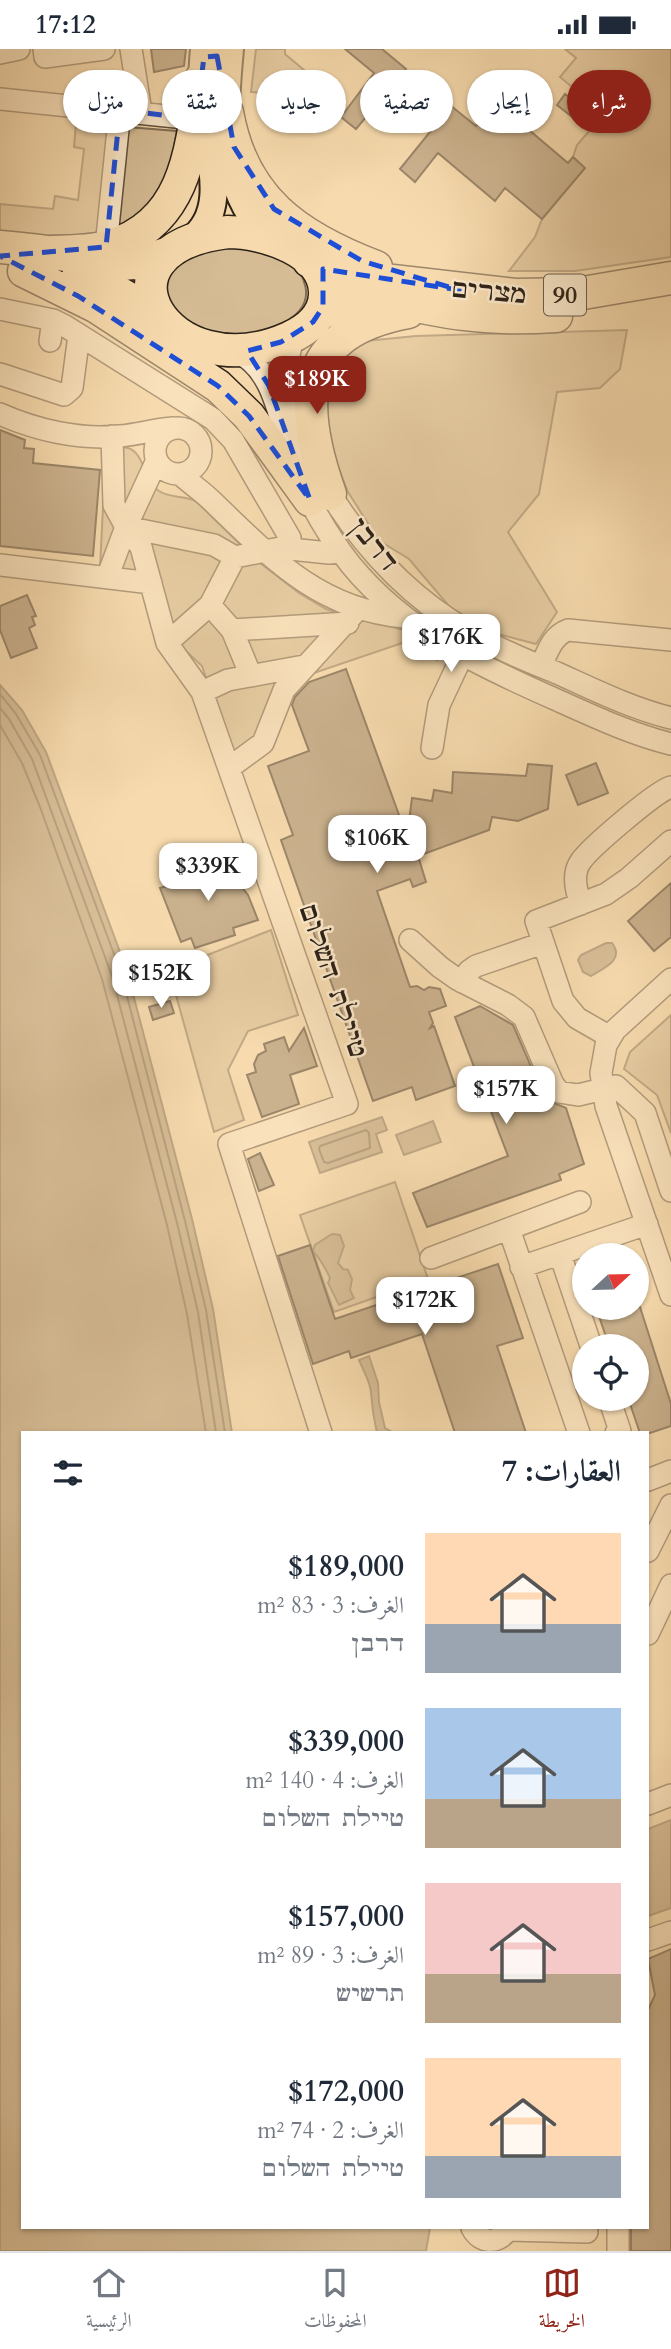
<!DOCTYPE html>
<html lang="ar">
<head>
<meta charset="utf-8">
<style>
  body { margin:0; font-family:Cardo,Amiri,"Frank Ruhl Libre",serif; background:#f2f2f3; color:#1f2937; direction:rtl; height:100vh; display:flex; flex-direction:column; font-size:26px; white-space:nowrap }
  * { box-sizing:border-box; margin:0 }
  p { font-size:23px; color:#747a83 }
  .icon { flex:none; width:38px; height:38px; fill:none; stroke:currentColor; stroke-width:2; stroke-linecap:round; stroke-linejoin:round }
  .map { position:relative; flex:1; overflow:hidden; direction:ltr }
  .details { position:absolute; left:21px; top:1382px; width:628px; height:798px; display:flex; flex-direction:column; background:#fff; border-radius:0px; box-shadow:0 2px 5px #0004; direction:rtl }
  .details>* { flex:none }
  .guide { position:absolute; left:21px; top:21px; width:630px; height:63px; direction:rtl; display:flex; gap:14px }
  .needle { width:46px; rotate:68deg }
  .controls { position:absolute; left:572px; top:1194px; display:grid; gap:14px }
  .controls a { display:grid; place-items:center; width:77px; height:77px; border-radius:50%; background:#fff; box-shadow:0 2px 5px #0004; font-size:35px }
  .price { position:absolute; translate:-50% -60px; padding:0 16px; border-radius:14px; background:#fff; color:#222; font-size:23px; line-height:46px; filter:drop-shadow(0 2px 4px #0008) }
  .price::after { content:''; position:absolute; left:50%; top:42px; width:21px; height:16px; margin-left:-10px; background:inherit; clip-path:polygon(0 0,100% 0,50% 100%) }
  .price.on { background:#8f2418; color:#fff }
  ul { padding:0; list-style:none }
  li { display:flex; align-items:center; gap:21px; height:175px; padding:0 28px }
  li span { display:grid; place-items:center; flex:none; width:196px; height:140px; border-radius:0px; color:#555 }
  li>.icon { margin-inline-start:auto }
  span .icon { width:84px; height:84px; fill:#fffc; stroke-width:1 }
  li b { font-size:30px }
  h2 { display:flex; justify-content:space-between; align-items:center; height:84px; padding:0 28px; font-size:30px }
  .chip { padding:0 24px; border-radius:32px; background:#fff; box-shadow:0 2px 5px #0004; font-size:24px; line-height:63px }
  .chip.on { background:#8f2418; color:#fff }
  .status { display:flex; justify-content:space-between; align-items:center; height:49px; padding:0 35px; background:#fff; direction:ltr }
  .status svg { height:19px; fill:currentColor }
  .dock { display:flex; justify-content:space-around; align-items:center; height:98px; border-top:2px solid #e0e1e3; background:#fff; font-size:19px; color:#747a83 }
  .dock a { display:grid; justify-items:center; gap:4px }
  .dock .on { color:#8f2418 }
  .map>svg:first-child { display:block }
</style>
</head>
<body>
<div class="status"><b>17:12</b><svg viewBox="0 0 49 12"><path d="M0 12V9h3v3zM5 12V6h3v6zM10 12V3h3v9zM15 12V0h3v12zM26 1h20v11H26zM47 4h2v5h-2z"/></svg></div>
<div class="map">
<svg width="671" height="2202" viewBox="0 0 671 2202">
  <rect width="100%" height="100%" fill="#f7dbae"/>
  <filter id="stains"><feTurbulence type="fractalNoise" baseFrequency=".00286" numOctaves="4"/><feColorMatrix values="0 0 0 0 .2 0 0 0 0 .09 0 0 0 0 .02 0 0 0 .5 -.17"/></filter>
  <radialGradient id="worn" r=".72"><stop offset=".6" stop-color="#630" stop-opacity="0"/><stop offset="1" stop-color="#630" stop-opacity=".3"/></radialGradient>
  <path fill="#d5bc94" stroke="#816f56" stroke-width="2" d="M256,0H285V5L304,21L305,31L309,38L305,50L309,64L300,67L295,46L251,43Z
    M565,0H671V208L575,222H509L535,188L542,170L584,119L573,108L577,96L604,65L560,28L576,9Z
    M76,74L177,82C173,102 171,127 159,144C124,197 55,187 0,183V155L53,160L55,147L78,151L84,100L74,98Z
    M258,196C268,202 281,207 291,214C298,218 303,228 305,236C316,276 244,291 215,285C195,280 180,269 165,255L169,221L204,200Z
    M627,281L620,320L600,339L557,343L539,445L508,483L557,563L536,595L498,585L454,563L409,510L383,494L376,487L348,443L325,385L327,337L342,308L365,292L416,287Z
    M106,399C112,399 121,397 128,399C145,404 143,432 159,442C171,450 184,446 196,452L255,510L299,544L326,560L344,566L408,582L441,605L437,611L402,594L305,627L289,655L277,685L231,703L202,617L168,585L158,530L100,518Z
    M271,881L298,966L248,982L228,1021L244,1071L214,1083L169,921Z
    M671,966V1084L657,1046L624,1020L630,1003Z
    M395,1133L428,1230L334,1263L300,1166Z"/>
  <path fill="#b29c7b" stroke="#7d6b53" stroke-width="2" d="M0,636L22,661L46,703L127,922L192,1170L213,1260L232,1384H23V2179H430L426,2202H0Z
    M606,894H612C625,911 604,919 591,927L583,923L578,911L581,906Z
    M382,1068L387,1081L376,1085L382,1103L320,1124L309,1093Z
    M433,1072L441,1093L404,1106L396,1086Z
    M332,1185L340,1186L344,1197L338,1214L343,1220L348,1221L352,1230L350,1241L354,1249L339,1256L328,1234L330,1229C325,1218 321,1211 313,1202L315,1196Z
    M369,1307L378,1334L379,1353L385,1379L394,1384H377C374,1371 372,1358 371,1344C371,1334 363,1321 359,1311Z
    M671,1771V1859L648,1867V1780Z"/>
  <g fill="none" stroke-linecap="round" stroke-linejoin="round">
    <path stroke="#705f4a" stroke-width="2" d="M0,645L16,665L40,706L121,924L185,1172L206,1261L225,1384
      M0,659L9,670L32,710L112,927L177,1174L198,1263L216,1384
      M0,676L22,714L40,758L102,930L167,1176L187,1265L206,1384
      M366,1081L369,1084L370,1099L328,1114L324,1113L319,1100L320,1097Z"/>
  </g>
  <path fill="#968266" stroke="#2d2218" stroke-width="2" d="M151,0H186L184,17L154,23Z
    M345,0H382L406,20L356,80L341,68L374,24Z
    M565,45L589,63L580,74L557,56Z
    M496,53L568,114L573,108L585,119L542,170L505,139L495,152L438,104L415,133L400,120L451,57L476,77Z
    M0,381L25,391L24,399L34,400L33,414L100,421L93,507L0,497Z
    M27,546L36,567L32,568L35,576L29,579L37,599L11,609L0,581V557Z
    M346,620L407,788L412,749L432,752L434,741L452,744L453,723L526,727L528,715L552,717L548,760L518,772L492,768L489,781L418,807L426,833L413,838L410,830L377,842L410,938L417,937L424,941L429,938L440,940L446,957L429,963L433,974L430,979L434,977L455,1037L416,1051L412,1038L373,1052L281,791L293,786L268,717L309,702L292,656L295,648L309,633Z
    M596,714L608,744L578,756L566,726Z
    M226,807L236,831L248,846L258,871L233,879L235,886L195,899L191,889L181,893L160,839L171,836L168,827Z
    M671,834V888L654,902L628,872Z
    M170,952L174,964L153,971L149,958Z
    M480,957L513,976L542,1043L549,1052L566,1059L584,1115L559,1125L561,1131L427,1178L413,1144L508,1107L455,968Z
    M304,979L317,1017L290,1026L299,1055L262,1068L247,1026L256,1023L254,1015L258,1006L266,1002L264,995L284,988L289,1002Z
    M260,1104L274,1136L259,1142L248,1110Z
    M310,1196L335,1270L498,1215L523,1289L497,1297L526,1384H455L422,1285L351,1309L349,1302L313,1315L278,1207Z
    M596,1258H640L671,1355V1377L650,1384H640L628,1349H637V1297H609Z
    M671,1900V2202H631V2179H648V1961L655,1946L648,1910Z"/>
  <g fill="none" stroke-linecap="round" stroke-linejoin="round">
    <g stroke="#60503e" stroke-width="24">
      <path id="minor" d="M44,0L45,8L104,0
        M131,0L141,63
        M0,4L19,0
        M0,50L195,70
        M106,198L120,61
        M0,260L53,271L65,277L213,370L233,391L290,489
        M294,287C280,325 292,362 305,398
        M50,292L53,271
        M234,302C280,319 281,390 299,430C313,460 330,490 351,516C406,583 480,617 557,651C595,668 631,685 671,695
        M0,325L64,346L72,339L79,286
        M0,365C36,381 79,391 119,387C137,386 155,380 173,379
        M155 402a23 23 0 1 1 46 0a23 23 0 1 1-46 0Z
        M112,387L114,456L126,478L141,498L167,594L202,643L347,1055L229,1095L321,1384
        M180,425C191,435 203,443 213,453C270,508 320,561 404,568
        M323,433C359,494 405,545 466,581C495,599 526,611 557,624C595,641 631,659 671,669
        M126,478L214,496L235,508
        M0,516L151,534
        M107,529L126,478L157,411
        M210,556L232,581L348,574
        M232,581L251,627
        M167,594L210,556L235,508L280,499L329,504L341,503
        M541,617C548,602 552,587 568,581L671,591
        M202,643L228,631L304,617
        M432,699L439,656L462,607
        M229,719L263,694L284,641L358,560
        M581,855C576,842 572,824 581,812C590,799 656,742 671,738
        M410,891L440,918L457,930L508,956L524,968L553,1035L559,1043L578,1046L616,1037L645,1064L671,1142
        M671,930L615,981L606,996L601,1024L606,1057L671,1246
        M462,933L469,922L476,917L543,894
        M610,988L577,969L563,952L536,872L606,845L629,829L671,792
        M509,1180L579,1384
        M560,1205L591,1297
        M431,1209L580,1153
        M521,1218L647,1175
        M609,1349L620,1382L616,1384
        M648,1431L671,1422
        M648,1502L671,1456
        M648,1585L671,1536
        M648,1755L671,1746
        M648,1891L671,1883
        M472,2179C481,2196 500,2195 509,2179
        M508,2181L587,2183
        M618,2202V2179"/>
    </g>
    <g stroke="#2d2218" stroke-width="30">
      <path id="major" d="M230,0C224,64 218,140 269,188
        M188,193C231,164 208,107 203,66C201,43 202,22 204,0"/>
    </g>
    <g stroke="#2d2218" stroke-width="35">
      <path id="highway" d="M227,63C242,150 297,188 376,218
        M228,183C263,183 327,202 325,246C324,267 307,281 289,289C168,343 81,201 228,183Z
        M0,198C22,200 44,202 65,206C109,214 122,222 166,205
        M52,203C71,202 92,203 110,197C187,174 192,98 201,30
        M309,212L349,227L515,246L577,245L671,229
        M24,222L97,258L218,337L249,367L310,451
        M77,230L119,244L160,267
        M319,265C373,241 409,258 463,265C494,269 525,269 556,267
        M330,445C298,355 296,284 408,263"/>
    </g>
    <use href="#minor" stroke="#fae8ca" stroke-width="21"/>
    <use href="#major" stroke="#f7dbae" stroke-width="26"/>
    <use href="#highway" stroke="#f7dbae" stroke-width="32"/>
  </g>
  <path d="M0 0H671V2202H0ZM217,7L234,98L274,160L362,212L459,241L323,220V258L313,273L281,293L247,302L269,337L310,451L249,367L218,337L78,247L0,207L106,198L120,61L196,70L204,8Z" fill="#f7dbae" fill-opacity=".55" fill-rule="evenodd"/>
  <path fill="none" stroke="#1d4ed8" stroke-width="5" stroke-dasharray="14 9" stroke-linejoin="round" d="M217,7L234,98L274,160L362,212L459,241L323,220V258L313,273L281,293L247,302L269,337L310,451L249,367L218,337L78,247L0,207L106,198L120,61L196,70L204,8Z"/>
  <g text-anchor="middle" stroke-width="5" stroke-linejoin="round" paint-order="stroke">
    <rect fill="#fae8ca" stroke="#6a5d4d" stroke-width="2" x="544" y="225.5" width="42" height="41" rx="5"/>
    <g font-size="24" font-weight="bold" fill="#2d2218">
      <text x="565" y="254">90</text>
    </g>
    <g font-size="26" fill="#2d2218" stroke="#fae8ca">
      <text transform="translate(489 242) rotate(5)" y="9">מצרים</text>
      <text transform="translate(374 495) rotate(51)" y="9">דרבן</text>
      <text transform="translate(334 932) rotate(71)" y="9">טיילת השלום</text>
    </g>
  </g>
  <rect width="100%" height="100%" filter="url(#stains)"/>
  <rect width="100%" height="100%" fill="url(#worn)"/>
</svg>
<div class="controls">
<a><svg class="needle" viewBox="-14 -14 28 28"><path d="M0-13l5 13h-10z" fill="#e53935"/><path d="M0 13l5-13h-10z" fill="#747a83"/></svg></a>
<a><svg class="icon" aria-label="locate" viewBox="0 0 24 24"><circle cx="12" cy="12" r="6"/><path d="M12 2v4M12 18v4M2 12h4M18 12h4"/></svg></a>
</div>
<b class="price on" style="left:317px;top:367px">$189K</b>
<b class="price" style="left:451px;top:625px">$176K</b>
<b class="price" style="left:377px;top:826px">$106K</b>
<b class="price" style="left:208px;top:854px">$339K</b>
<b class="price" style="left:161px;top:961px">$152K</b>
<b class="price" style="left:506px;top:1077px">$157K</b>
<b class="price" style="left:425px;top:1288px">$172K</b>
<div class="guide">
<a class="chip on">شراء</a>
<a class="chip">إيجار</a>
<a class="chip">تصفية</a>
<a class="chip">جديد</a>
<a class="chip">شقة</a>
<a class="chip">منزل</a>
</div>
<section class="details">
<h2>العقارات: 7<svg class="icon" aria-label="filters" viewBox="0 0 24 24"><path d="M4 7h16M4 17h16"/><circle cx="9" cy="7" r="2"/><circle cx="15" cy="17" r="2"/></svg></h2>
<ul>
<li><span style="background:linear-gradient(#ffd9b3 65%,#9aa5b1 0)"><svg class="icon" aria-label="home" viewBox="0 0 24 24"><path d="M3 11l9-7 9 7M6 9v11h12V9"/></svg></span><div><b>$189,000</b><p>الغرف: 3 · 83 m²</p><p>דרבן</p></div></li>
<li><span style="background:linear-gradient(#a9c7e8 65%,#b9a48a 0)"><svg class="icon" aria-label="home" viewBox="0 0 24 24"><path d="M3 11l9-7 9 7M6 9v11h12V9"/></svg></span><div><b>$339,000</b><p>الغرف: 4 · 140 m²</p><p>טיילת השלום</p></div></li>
<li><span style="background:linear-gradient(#f6c9c9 65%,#b9a48a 0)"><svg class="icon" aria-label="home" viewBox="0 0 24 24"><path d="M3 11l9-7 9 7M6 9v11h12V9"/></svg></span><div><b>$157,000</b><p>الغرف: 3 · 89 m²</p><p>תרשיש</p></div></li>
<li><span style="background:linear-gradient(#ffd9b3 70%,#9aa5b1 0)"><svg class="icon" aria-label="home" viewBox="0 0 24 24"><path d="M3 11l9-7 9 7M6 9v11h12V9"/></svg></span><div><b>$172,000</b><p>الغرف: 2 · 74 m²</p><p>טיילת השלום</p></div></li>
</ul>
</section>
</div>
<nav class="dock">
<a class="on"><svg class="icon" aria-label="map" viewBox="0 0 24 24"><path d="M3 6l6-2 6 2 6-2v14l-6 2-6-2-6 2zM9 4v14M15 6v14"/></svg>الخريطة</a>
<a><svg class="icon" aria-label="saved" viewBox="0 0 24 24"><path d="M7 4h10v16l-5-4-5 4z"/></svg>المحفوظات</a>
<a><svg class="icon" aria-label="home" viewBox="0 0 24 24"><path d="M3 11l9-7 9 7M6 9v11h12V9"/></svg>الرئيسية</a>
</nav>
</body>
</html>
